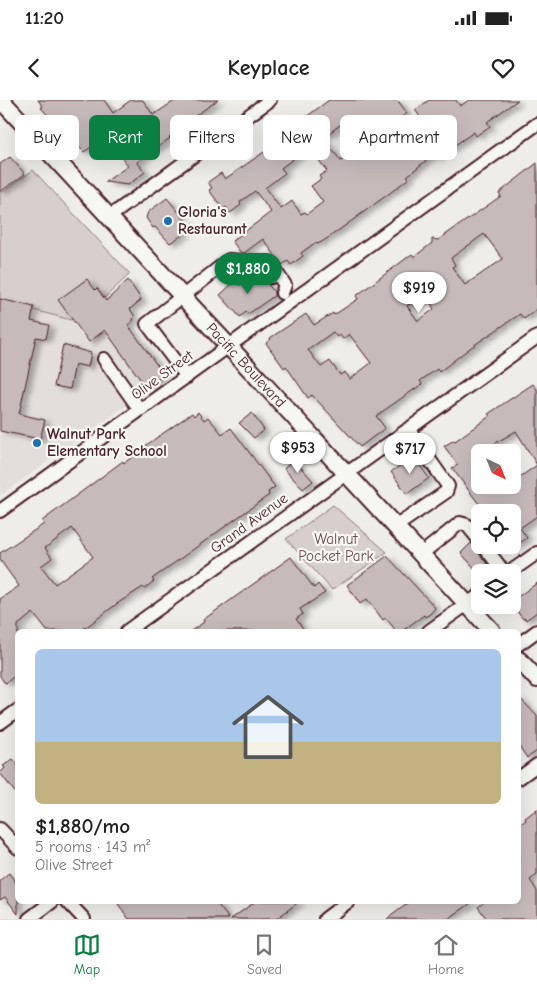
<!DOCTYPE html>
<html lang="en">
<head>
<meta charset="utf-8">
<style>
  body { margin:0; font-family:"Comic Neue",sans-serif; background:#f6f6f6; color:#222; height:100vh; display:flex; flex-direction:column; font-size:19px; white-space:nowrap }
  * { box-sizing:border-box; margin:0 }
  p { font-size:16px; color:#767676 }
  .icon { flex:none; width:28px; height:28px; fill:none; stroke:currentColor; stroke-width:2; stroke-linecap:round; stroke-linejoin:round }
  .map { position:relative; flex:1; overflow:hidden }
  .sheet { position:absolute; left:15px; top:529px; width:506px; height:275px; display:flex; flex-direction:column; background:#fff; border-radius:8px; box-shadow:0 5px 20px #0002 }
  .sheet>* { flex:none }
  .top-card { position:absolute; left:15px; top:15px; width:508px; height:45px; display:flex; gap:10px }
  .needle { width:32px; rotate:137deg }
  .buttons { position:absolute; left:471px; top:344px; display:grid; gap:10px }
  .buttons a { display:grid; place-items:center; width:50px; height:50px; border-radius:8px; background:#fff; box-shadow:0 5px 20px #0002; font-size:25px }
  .price { position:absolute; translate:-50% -42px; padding:0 11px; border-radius:18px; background:#fff; color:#222; font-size:16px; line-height:32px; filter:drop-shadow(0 1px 2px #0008) }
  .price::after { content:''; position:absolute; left:50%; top:30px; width:15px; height:11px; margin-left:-8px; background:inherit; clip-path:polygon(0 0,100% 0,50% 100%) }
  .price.current { background:#0b8043; color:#fff }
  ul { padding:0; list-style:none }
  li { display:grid; align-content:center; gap:10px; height:265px; padding:0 20px }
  li span { display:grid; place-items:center; height:155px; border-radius:8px; color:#555 }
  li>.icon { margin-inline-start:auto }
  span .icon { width:90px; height:90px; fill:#fffc; stroke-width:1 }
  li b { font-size:21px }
  .tag { padding:0 18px; border-radius:8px; background:#fff; box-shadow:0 5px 20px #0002; font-size:18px; line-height:45px }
  .tag.current { background:#0b8043; color:#fff }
  .status { display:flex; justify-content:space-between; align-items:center; height:35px; padding:0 25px; background:#fff; direction:ltr }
  .status svg { height:14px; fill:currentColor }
  header { display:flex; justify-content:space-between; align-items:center; height:65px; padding:0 20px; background:#fff; font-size:22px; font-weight:800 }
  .tab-bar { display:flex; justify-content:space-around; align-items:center; height:70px; border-top:1px solid #e0e0e0; background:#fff; font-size:14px; color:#767676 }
  .tab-bar a { display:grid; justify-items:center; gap:2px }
  .tab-bar .current { color:#0b8043 }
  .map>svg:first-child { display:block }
</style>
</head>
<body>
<div class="status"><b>11:20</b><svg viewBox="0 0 49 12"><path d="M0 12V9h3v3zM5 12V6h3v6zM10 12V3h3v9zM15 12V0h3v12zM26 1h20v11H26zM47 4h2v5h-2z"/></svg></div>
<header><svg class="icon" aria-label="back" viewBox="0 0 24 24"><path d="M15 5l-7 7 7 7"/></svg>Keyplace<svg class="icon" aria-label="heart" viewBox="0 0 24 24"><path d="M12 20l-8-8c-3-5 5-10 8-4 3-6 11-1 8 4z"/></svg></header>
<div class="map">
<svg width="537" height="819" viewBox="0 0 537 819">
  <defs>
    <filter id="shadow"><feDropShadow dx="5.5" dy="3" stdDeviation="2.5" flood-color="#0004"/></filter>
  </defs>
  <rect width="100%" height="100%" fill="#efedea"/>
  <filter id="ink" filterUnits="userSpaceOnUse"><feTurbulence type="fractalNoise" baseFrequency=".02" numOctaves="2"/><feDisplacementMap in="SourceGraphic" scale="10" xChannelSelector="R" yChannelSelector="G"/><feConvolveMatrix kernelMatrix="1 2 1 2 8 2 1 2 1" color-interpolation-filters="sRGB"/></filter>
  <g filter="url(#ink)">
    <path fill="#e3dedc" d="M0,201L71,220L86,242L104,230L148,290L0,396Z"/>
    <path fill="#d7cfce" stroke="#90777c" d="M33,70L130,174L101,201L71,220L0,201V94Z
      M333,405L387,452L332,490L286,439Z"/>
    <path fill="#c6babb" stroke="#4a1f2b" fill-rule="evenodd" filter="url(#shadow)" d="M38,0H104L113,13L131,0H143L153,15L176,0H218L180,26L182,28L169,37L170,38L137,62L145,72L128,85L105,82L128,66L107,36L84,52L41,8L43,7Z
      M329,0H396L398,2H399L407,13L390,26L402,43L426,25L415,10L429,0H456L460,6L469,0H518L487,22L490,26L476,36L474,32L436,58L434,55L432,56L407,76L409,78L390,93L328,138L318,144L316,142L301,153L303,156L291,165L288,161L282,165L263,139L244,153H241L232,141L271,112L255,91L240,102L241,105L230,113L226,107L223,109L209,90L212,88L208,82L221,73L225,79L264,52L266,55L283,43L279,37ZM348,22L364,44L341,61L323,38L341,24L342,26ZM309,47L327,71L319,76L321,79L311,86L323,102L307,114L305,112L301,114L292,101L281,109L265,88L285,73L281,68Z
      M10,57L25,74L0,92V64Z
      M537,63V209L524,219L520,214L470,248L439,272L437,269L420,281L422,284L376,316L385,328L360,347L312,295L308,298L286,266L284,268L266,243L271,239L270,238L306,214L314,225L333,213L334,215L358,199L356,196L412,154L414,157L432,143V139L438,140L501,96L499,93ZM484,134L503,159L465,185L452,167L455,165L451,158ZM425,192L434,209L418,221L407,206ZM333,232L337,237L340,235L343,239L349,234L371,263L350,279L345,272L340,275L330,261L321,267L308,250Z
      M167,98L190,126L182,132L184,134L170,143L155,127L153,128L146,118L148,112Z
      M260,174L274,192V196L248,214L246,212L240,217L220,195L235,181L239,185L243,183L245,185Z
      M87,179L95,190L97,188L106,201L128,180L139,196L141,200L130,209L134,215L133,221L128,225L162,272L161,277L150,285L145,286L105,230L89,242L58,200Z
      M0,199L34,207L31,221L49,225L46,239L36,237L19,314L45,320L40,339L0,331Z
      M63,245L91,253L88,267L75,264L70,289L54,286Z
      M533,284L537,289V365L516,331L480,352V385H512V382L519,376L520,377L537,365V416L520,428L527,438L512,448V412H485L452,368L458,365L444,346L454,340L455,341L490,316L488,314Z
      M198,312L204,320L208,317L222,334L231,328L275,387L268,392L269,395L152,479L154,481L144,489L143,487L118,503L81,531H47L33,513L18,525V573L6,583L4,582L0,576V499L19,486L0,460V453L44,424L42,421L123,361L124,363L143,349L142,348L192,313L194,316ZM72,428L93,457L55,484L41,466L52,458L45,448Z
      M252,313L264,330L254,338L239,323Z
      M413,356L429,378L407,394L391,372Z
      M293,359L313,381L303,389L284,369Z
      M471,443L487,464L478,472L461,453Z
      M387,456L432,504L435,508L430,514L425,517L424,515L402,531H396L386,518L383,520L367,499L360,504L347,485Z
      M291,457L314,488L318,484L325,493L300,509L303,514L296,519L305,531H191L204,522L203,520Z
      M537,483V512L526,520L525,518L523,519L512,505V501Z
      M519,597L537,616V651L527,658L519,646Z
      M13,659L18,665V696L0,673L5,668L3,666Z
      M537,709V774L530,780L537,791V819H487L478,807L485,801H519V725L526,720L525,718Z
      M9,773L18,786V814L5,797L0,800V780Z
      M116,801H215L229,819H129Z
      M256,801H300L276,819H231Z
      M411,801H474L448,819H387Z"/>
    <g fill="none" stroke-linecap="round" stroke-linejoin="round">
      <g stroke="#4a1f2b" stroke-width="16">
        <path id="minor" d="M109,117L270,0
          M268,172H276L285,185L282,193
          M104,259L140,310
          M187,277L147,224L229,160L262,163L271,177
          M0,411L537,24
          M395,427L446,392L448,386L408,329
          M483,445L504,472
          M420,455L460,423L467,425L480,441
          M510,472L537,453
          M127,531L537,237
          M429,531L480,495
          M519,544L537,531
          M0,623L18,610
          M519,678L537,665
          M0,729L18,748
          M67,801L84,819
          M29,819L53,801
          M325,819L349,801"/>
      </g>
      <g stroke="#4a1f2b" stroke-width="20">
        <g id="major">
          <path id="s1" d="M1,0L492,531"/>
          <path d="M519,560L537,579"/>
        </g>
      </g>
      <use href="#minor" stroke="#f6f6f2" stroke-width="12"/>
      <use href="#major" stroke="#f6f6f2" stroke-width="16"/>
    </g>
  </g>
  <g fill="#1f6fb2" stroke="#f6f6f2" stroke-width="2">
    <circle cx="168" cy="121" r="5"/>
    <circle cx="37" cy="343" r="5"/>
  </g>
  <g text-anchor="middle" stroke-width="4.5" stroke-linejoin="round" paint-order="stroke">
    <g font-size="15" font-weight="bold" fill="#4a1f2b" stroke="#f6f6f2" text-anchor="start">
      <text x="178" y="117">Gloria's<tspan x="178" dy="17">Restaurant</tspan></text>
      <text x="47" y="339">Walnut Park<tspan x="47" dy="17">Elementary School</tspan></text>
    </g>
    <g font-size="15" fill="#4a1f2b" stroke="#f6f6f2">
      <text dy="5" stroke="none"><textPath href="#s1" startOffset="361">Pacific Boulevard</textPath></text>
      <text transform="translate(162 275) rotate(-36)" y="5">Olive Street</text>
      <text transform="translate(249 423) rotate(-36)" y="5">Grand Avenue</text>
    </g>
    <g font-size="15" fill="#6d4b54" stroke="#f6f6f2">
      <text x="336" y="444">Walnut<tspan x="336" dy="17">Pocket Park</tspan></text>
    </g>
  </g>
</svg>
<div class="buttons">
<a><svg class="needle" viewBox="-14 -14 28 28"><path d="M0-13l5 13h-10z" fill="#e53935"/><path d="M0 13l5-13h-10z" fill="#767676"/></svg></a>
<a><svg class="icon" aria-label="locate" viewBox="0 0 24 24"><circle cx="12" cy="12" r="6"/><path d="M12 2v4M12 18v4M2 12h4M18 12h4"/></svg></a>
<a><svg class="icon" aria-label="layers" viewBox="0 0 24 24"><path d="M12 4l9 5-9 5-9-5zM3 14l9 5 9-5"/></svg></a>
</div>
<b class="price current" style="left:248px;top:195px">$1,880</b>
<b class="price" style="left:419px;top:214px">$919</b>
<b class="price" style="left:298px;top:374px">$953</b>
<b class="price" style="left:410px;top:375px">$717</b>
<div class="top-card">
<a class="tag">Buy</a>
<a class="tag current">Rent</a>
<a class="tag">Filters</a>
<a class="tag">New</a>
<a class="tag">Apartment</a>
</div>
<section class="sheet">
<ul>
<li><span style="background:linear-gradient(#a9c7e8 60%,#c2b280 0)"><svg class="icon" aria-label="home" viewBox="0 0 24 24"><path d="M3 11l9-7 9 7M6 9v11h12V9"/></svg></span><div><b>$1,880/mo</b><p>5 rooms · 143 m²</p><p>Olive Street</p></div></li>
</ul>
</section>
</div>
<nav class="tab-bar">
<a class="current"><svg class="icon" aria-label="map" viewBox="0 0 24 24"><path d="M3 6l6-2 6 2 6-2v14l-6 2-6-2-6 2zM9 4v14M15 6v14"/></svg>Map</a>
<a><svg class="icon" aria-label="saved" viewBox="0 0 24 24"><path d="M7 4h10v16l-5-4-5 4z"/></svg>Saved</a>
<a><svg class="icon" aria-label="home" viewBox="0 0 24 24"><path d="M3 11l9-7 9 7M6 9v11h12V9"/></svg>Home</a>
</nav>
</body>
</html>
